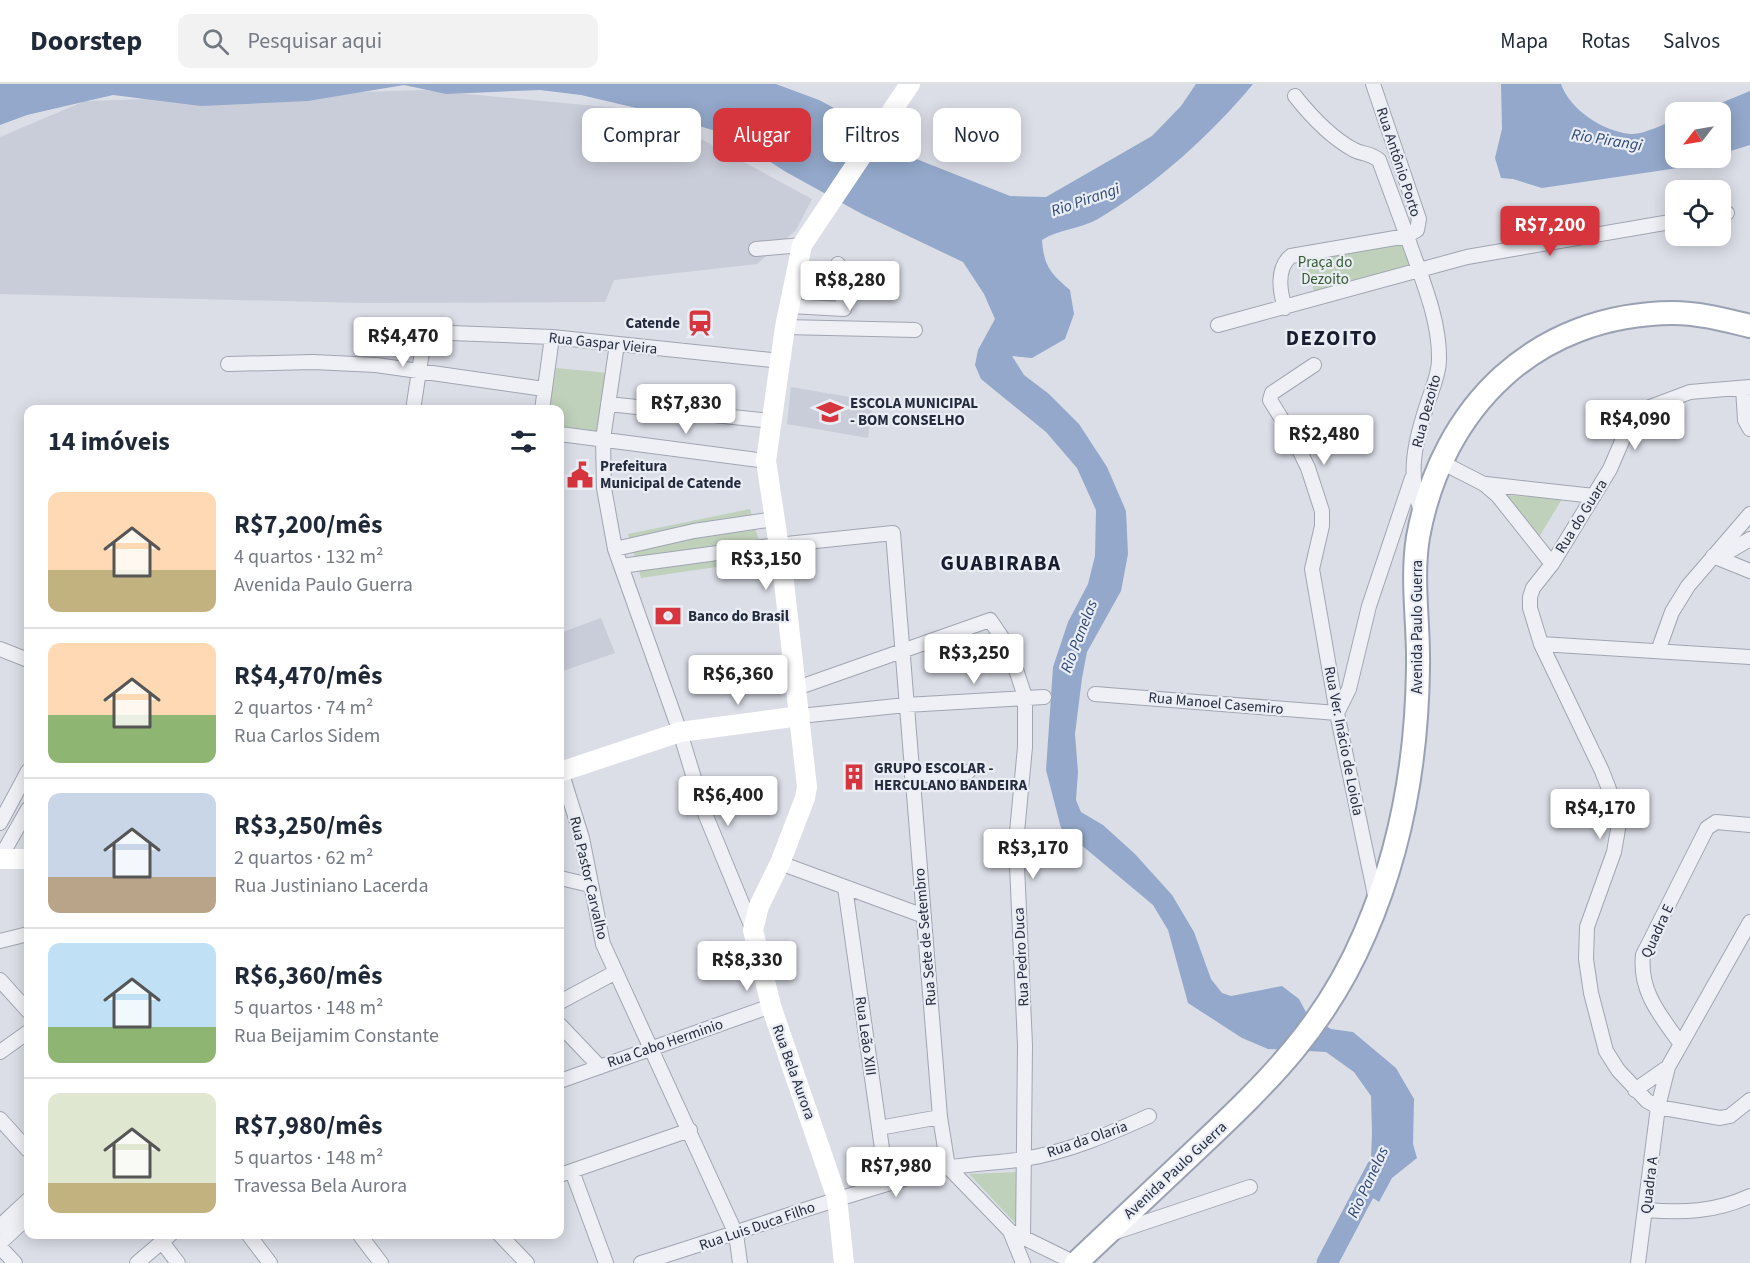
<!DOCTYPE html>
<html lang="pt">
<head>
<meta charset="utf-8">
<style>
  body { margin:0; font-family:"Source Sans 3",sans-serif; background:#f2f2f3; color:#1f2937; height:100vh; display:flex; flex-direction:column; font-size:22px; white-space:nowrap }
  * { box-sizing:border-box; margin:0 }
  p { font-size:20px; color:#747a83 }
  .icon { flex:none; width:33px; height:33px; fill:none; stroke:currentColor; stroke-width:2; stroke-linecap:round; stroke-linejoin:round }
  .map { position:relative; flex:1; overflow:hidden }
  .sheet { position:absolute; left:24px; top:321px; width:540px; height:834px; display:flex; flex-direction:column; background:#fff; border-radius:12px; box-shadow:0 3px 15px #0003 }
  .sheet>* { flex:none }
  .guide { position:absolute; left:582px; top:24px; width:570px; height:54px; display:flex; gap:12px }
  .needle { width:39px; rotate:239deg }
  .tools { position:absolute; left:1665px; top:18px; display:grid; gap:12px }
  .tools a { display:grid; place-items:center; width:66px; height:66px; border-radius:12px; background:#fff; box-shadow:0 3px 15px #0003; font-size:30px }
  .price { position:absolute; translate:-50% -51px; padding:0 14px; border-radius:6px; background:#fff; color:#222; font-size:20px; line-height:39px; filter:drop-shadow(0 2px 3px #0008) }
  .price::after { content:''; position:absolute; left:50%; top:36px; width:18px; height:14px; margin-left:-9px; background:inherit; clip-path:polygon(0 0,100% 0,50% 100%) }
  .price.on { background:#d6353d; color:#fff }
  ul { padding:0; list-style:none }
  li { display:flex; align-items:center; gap:18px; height:150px; padding:0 24px }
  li+li { border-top:2px solid #e0e1e3 }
  li span { display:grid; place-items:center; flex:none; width:168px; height:120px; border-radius:12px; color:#555 }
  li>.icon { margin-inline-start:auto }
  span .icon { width:72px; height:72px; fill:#fffc; stroke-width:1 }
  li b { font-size:26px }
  h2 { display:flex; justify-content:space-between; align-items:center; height:72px; padding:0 24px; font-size:26px }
  .chip { padding:0 21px; border-radius:12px; background:#fff; box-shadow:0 3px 15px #0003; font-size:21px; line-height:54px }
  .chip.on { background:#d6353d; color:#fff }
  header { display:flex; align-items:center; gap:36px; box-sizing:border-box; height:84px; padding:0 30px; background:#fff; border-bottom:2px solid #e0e1e3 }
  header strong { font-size:28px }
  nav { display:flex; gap:33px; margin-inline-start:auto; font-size:21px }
  .search { width:420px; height:54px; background:#f2f2f3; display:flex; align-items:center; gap:15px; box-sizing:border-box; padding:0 21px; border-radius:12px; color:#747a83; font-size:22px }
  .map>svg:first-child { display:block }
</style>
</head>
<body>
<header>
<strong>Doorstep</strong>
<div class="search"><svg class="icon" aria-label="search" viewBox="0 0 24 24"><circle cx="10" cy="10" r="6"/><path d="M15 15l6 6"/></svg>Pesquisar aqui</div>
<nav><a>Mapa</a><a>Rotas</a><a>Salvos</a></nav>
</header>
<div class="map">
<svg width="1750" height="1179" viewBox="0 0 1750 1179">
  <rect width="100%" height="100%" fill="#dbdee7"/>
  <path fill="#c9cdd9" d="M424,6L649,27L812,115L796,146L757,180L614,196L605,218L360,219L0,210V53L85,17Z
    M791,303L873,317L868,354L787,340Z
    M601,534L615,569L560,588V549Z"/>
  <path fill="#bfd1bb" d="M1405,155L1411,181L1314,207L1305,175Z
    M556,284L609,289L600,351L560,347V326H548Z
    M1506,411L1562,415L1539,453Z
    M750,425L764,476L641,494L628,450Z
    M1017,1088L1016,1140L969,1090Z"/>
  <path fill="#93a8ca" d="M0,0H776L819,16L851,33L886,63L1010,112L1046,113L1152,52L1181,22L1196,0H1253C1212,50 1154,102 1098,135C1080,145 1059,145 1042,156C1044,182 1050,189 1070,206L1074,230L1065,255L1032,274L1012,272L1024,291L1049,310L1079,340L1107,383L1126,427L1128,470L1121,507L1087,568L1082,594L1075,650L1078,688L1076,716L1081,728L1103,741L1135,770L1172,811L1194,848L1211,895L1222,909L1231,912L1282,902L1299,915L1308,932L1331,945L1353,948L1396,984L1414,1015L1413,1060L1417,1074L1392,1094L1379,1118L1357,1103L1371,1074L1372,1049L1371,1012L1354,988L1326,968L1268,965L1242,954L1188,919L1168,846L1153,821L1061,744L1046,686L1053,583L1068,538L1088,500L1095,472L1096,426L1077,384L1046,348L981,295L975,281L978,266L995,235L984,210L963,178L862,130L786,88L729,51L649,27L581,11L540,6L446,10L404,1L308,17L201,22L113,11L27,31L0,41Z
    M1501,0H1561C1570,26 1604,48 1631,50C1643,51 1663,40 1675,36L1676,74H1711L1678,84L1542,104L1513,95L1501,94L1495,74L1502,45Z
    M1750,7V61L1721,70L1720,28H1699Z"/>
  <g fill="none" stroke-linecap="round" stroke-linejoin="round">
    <path stroke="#93a8ca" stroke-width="21" d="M1327,1179L1377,1084"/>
    <g stroke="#a0a5b1" stroke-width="16">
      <path id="street" d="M1373,0L1419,135L1417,146L1407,152C1420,191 1440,234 1439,276C1439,289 1433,303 1429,315C1416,353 1405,393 1423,431
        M1720,130L1727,129
        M756,165L802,161
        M790,222L844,225L838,180
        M1285,224C1280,208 1276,184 1291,172L1407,152L1379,76C1368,68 1364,71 1354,66C1332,54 1310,31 1295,12
        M1218,241L1467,173L1676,137
        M785,243L915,246
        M617,260L603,355L604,404L615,465L680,648L704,727L753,846
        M228,280L313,278L376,281L544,305
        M1314,281L1272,309L1270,316L1294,355L1308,384L1322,427V442L1312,485L1337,629L1376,816
        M1750,303L1690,308L1642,326L1632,334L1610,385L1552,480L1533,504L1530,513V524L1541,560L1602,687L1617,726L1618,745L1614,768L1587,843L1586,875L1591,909L1606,967L1618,986L1647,1017L1658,1023L1720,1034L1730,1032L1750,1016
        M1743,304L1745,336L1750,345
        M608,320L772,337
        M413,326L425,248L552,253L781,277
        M542,326L552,253
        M560,350L766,377
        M1441,378L1484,400L1498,412L1552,480
        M1486,400L1594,412
        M615,465L694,447L774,435
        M1713,472L1750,487
        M1718,474L1750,455
        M621,482L777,461L893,449L940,1033L948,1083
        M1541,560L1750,573
        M0,565L28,576
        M1658,567L1672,528L1688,502L1750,430
        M797,604L990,536L1009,564L1025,613V663L1016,759L1025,961L1023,1155
        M1095,610L1337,629
        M1337,629L1349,605L1369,522L1412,394
        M800,632L906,621L1044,613
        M560,684L582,754L603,860L736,1150L740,1179
        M912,692L968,688
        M0,739L28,687
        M0,774L28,725
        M780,779L924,832
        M560,794L590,801
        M845,803L887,1100
        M0,857L28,850
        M0,896L28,927
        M560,918L614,889
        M560,941L600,983
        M1680,959C1660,931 1639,907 1643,871L1707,744L1716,738L1750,741
        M0,968L28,948
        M560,997L771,922
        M1635,1006L1668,983
        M0,1035L28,1066
        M879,1044L940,1033
        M948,1083L1010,1147L1075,1179
        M572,1087L606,1179
        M560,1091L690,1046
        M1646,1126C1683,1129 1715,1128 1750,1112
        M0,1142L28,1116
        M1010,1147L1023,1179
        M1113,1149L1250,1103
        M248,1150L270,1179
        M359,1150L381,1179
        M499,1150L527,1179
        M162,1158L178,1179
        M0,1159L28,1133
        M0,1163L15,1179
        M137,1179L171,1150
        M641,1179C739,1149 835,1113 933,1087C963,1079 994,1080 1024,1075C1068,1068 1109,1050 1149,1032
        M1638,1179L1658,1023L1668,983L1750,838"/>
    </g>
    <g stroke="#9aa1b3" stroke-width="26">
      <path id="primary" d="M1076,1179C1117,1140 1158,1102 1199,1063C1270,996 1326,941 1365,849C1402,764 1417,675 1418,583C1419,540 1411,496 1418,453C1442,322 1536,230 1673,229C1699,229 1725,236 1750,242"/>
    </g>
    <use href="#street" stroke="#eef0f5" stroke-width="14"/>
    <path stroke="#fff" stroke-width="20" d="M560,688L680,648L800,632
      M0,775H28
      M844,1179L837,1114L771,922L753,846L759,822L780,779L805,714L807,703L783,489L766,377L785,243L802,161L910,0"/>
    <use href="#primary" stroke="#fff" stroke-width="22"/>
  </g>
  <defs>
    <g id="station-bare" transform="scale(2.07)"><path d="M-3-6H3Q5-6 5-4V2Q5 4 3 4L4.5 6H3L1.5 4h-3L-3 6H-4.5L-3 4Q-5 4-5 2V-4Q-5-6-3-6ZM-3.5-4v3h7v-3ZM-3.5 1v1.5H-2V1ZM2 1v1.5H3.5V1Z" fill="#d6353d" stroke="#eaedf4" stroke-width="2.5" paint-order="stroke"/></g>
    <g id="school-bare" transform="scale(2.07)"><path d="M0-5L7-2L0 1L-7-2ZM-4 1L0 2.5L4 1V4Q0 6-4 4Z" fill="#d6353d" stroke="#eaedf4" stroke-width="2.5" paint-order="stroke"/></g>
    <g id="civic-bare" transform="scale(2.07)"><path d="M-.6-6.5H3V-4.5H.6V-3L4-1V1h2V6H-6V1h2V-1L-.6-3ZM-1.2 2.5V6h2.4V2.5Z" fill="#d6353d" stroke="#eaedf4" stroke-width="2.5" paint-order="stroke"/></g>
    <g id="bank-bare" transform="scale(2.07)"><path d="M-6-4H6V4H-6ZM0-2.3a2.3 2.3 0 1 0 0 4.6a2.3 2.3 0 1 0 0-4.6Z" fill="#d6353d" stroke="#eaedf4" stroke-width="2.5" paint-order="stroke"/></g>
    <g id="building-bare" transform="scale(2.07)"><path d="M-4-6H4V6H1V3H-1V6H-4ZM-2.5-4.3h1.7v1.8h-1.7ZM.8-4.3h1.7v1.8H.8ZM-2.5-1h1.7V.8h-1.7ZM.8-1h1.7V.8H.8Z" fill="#d6353d" stroke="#eaedf4" stroke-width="2.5" paint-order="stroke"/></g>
  </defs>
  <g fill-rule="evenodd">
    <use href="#station-bare" x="700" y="239"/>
    <use href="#school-bare" x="830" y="328"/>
    <use href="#civic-bare" x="580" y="391"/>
    <use href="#bank-bare" x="668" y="532"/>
    <use href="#building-bare" x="854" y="693"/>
  </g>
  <g text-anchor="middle" stroke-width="4.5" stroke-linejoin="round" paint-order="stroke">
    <g font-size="15" fill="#242b3d" stroke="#eaedf4">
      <text transform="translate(1399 78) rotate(72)" y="5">Rua Antônio Porto</text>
      <text transform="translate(603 259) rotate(6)" y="5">Rua Gaspar Vieira</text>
      <text transform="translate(1426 327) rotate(-75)" y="5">Rua Dezoito</text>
      <text transform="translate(1581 432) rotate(-58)" y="5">Rua do Guara</text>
      <text transform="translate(1417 543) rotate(-90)" y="5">Avenida Paulo Guerra</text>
      <text transform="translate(1216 619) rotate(5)" y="5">Rua Manoel Casemiro</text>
      <text transform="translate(1344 657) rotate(79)" y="5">Rua Ver. Inácio de Loiola</text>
      <text transform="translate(589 794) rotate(77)" y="5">Rua Pastor Carvalho</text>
      <text transform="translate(1657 847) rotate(-65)" y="5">Quadra E</text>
      <text transform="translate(925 853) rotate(-95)" y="5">Rua Sete de Setembro</text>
      <text transform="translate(1021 873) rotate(-93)" y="5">Rua Pedro Duca</text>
      <text transform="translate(866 952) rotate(82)" y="5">Rua Leão XIII</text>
      <text transform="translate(665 959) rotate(-19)" y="5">Rua Cabo Herminio</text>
      <text transform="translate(794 988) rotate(70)" y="5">Rua Bela Aurora</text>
      <text transform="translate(1087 1055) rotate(-19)" y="5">Rua da Olaria</text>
      <text transform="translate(1175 1086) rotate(-43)" y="5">Avenida Paulo Guerra</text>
      <text transform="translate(1649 1101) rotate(-83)" y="5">Quadra A</text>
      <text transform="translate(757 1142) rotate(-19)" y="5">Rua Luis Duca Filho</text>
    </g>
    <g font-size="15" fill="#345a31" stroke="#eaedf4">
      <text x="1325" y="183">Praça do<tspan x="1325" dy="17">Dezoito</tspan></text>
    </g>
    <g font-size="15" font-weight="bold" fill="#242b3d" stroke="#eaedf4" text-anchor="start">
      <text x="680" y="244" text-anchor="end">Catende</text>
      <text x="850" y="324">ESCOLA MUNICIPAL<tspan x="850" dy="17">- BOM CONSELHO</tspan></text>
      <text x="600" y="387">Prefeitura<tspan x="600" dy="17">Municipal de Catende</tspan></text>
      <text x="688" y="537">Banco do Brasil</text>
      <text x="874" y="689">GRUPO ESCOLAR -<tspan x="874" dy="17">HERCULANO BANDEIRA</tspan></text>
    </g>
    <g font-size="16" font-style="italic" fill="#2c4574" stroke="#eaedf4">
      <text transform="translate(1607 55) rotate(9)" y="6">Rio Pirangi</text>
      <text transform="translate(1085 115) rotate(-19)" y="6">Rio Pirangi</text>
      <text transform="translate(1078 552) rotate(-69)" y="6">Rio Panelas</text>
      <text transform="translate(1367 1098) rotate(-65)" y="6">Rio Panelas</text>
    </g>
    <g font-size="21" font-weight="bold" letter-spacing="1.5" fill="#171c2e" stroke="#eaedf4">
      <text x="1332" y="261">DEZOITO</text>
      <text x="1001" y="486">GUABIRABA</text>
    </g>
  </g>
</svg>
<div class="tools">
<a><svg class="needle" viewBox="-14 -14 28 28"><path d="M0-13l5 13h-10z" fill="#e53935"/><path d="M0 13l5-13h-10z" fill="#747a83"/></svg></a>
<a><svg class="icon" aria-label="locate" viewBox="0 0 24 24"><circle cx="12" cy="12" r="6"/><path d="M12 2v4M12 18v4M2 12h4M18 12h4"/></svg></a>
</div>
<b class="price on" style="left:1550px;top:173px">R$7,200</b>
<b class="price" style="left:850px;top:228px">R$8,280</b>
<b class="price" style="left:403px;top:284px">R$4,470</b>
<b class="price" style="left:686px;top:351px">R$7,830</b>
<b class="price" style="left:1635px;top:367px">R$4,090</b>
<b class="price" style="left:1324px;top:382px">R$2,480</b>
<b class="price" style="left:766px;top:507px">R$3,150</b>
<b class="price" style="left:974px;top:601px">R$3,250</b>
<b class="price" style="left:738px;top:622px">R$6,360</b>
<b class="price" style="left:728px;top:743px">R$6,400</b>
<b class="price" style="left:1600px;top:756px">R$4,170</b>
<b class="price" style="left:1033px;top:796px">R$3,170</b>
<b class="price" style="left:747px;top:908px">R$8,330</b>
<b class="price" style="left:896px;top:1114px">R$7,980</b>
<div class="guide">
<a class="chip">Comprar</a>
<a class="chip on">Alugar</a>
<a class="chip">Filtros</a>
<a class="chip">Novo</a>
</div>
<section class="sheet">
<h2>14 imóveis<svg class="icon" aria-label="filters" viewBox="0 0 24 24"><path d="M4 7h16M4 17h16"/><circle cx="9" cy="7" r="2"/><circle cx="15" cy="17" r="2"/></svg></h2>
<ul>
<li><span style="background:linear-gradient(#ffd9b3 65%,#c2b280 0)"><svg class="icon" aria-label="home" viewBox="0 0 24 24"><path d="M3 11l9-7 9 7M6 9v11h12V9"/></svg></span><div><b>R$7,200/mês</b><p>4 quartos · 132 m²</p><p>Avenida Paulo Guerra</p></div></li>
<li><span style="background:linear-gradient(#ffd9b3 60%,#8fb573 0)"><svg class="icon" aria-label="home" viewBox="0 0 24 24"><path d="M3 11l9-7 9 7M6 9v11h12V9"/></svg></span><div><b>R$4,470/mês</b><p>2 quartos · 74 m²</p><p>Rua Carlos Sidem</p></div></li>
<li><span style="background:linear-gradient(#c9d6e8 70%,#b9a48a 0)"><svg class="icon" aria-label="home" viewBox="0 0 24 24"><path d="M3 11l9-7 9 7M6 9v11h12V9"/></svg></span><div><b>R$3,250/mês</b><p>2 quartos · 62 m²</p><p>Rua Justiniano Lacerda</p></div></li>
<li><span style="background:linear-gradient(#bfe0f5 70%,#8fb573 0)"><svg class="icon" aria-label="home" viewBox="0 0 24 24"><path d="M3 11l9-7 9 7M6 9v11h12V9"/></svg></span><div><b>R$6,360/mês</b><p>5 quartos · 148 m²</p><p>Rua Beijamim Constante</p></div></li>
<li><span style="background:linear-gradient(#dfe7d0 75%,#c2b280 0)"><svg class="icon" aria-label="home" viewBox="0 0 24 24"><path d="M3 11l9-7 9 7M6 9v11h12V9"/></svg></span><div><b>R$7,980/mês</b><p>5 quartos · 148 m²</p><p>Travessa Bela Aurora</p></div></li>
</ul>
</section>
</div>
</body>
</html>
